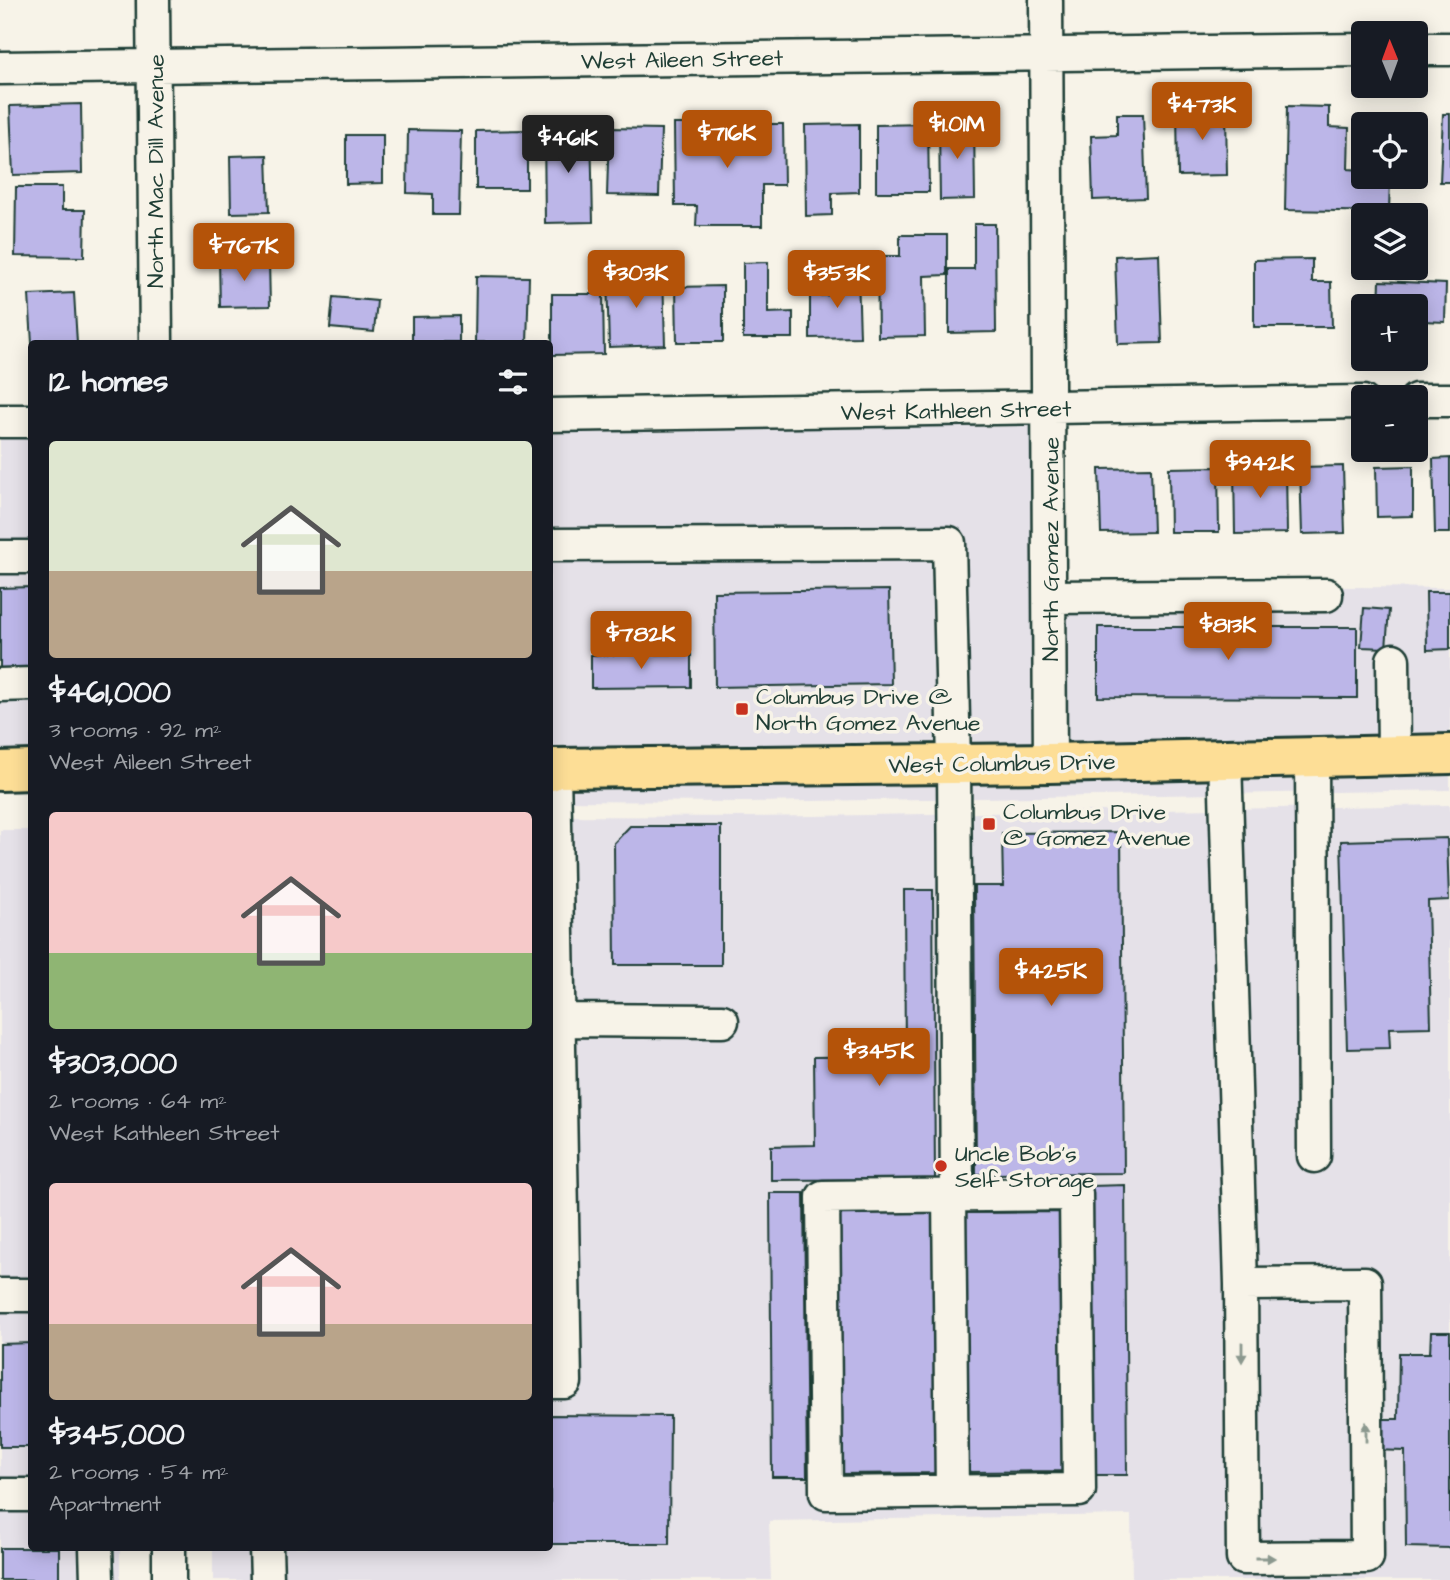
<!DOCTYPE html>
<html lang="en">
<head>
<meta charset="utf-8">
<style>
  body { margin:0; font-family:"Architects Daughter",sans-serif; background:#20242c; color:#f1f3f6; height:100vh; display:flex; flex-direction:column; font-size:26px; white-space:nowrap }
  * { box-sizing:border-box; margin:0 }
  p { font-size:23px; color:#9ea1a6 }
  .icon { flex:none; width:38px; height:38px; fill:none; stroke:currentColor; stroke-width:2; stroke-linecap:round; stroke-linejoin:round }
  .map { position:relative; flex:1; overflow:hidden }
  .drawer { position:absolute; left:28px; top:340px; width:525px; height:1211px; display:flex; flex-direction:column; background:#171b24; border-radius:7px; box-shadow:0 4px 18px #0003 }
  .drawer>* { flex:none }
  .needle { width:46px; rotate:359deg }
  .tools { position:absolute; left:1351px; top:21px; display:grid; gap:14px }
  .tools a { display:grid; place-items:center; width:77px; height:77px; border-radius:7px; background:#171b24; box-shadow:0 4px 18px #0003; font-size:35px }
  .price { position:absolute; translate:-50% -60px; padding:0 16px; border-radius:7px; background:#b45309; color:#fff; font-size:23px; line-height:46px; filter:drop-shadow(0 2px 4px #0008) }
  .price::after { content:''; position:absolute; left:50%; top:42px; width:21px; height:16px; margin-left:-10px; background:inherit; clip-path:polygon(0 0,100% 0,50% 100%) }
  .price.active { background:#222; color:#fff }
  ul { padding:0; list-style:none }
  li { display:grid; align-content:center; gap:14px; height:371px; padding:0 21px }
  li span { display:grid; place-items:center; height:217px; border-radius:7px; color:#555 }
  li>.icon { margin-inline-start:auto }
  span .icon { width:126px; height:126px; fill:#fffc; stroke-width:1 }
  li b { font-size:30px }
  h2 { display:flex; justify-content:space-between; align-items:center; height:84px; padding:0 21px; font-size:30px }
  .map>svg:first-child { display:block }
</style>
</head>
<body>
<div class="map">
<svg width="1450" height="1580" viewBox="0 0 1450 1580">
  <rect width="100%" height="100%" fill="#f7f3e8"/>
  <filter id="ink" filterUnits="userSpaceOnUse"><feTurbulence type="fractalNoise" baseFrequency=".0143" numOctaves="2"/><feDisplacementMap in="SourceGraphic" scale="14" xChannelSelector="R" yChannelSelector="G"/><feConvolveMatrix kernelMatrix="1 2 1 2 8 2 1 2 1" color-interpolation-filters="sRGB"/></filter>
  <g filter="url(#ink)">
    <path fill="#e5e1e8" d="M1034,426L1035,746L563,750L560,745L554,748L550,745V432Z
      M0,438H31V754H0Z
      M1065,584L1450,588V737L1065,746Z
      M1450,772V790L750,802L550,801L563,784Z
      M1450,805V1580H1132L1131,1515L769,1521L771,1580H213V1547H550V816L750,817Z
      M0,830H32V1547H120V1580H0Z"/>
    <path fill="#bcb6e8" stroke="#1f3d34" stroke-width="2" d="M81,104L82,173L13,175L10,106Z
      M1287,106L1329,107V127L1349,128L1348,169L1363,170V177H1390L1389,212L1285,210Z
      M1226,109L1227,175L1178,176L1177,110Z
      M1117,114H1143L1146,198L1093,200L1091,136L1117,135Z
      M1443,114H1450V182H1440Z
      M974,122L975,199L940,200L939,123Z
      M674,124H783L784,185H762V226H696L697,206H675Z
      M859,124V192L832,193V215L806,216L805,125Z
      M928,124L929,192H876V125Z
      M591,127L593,222L545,223L544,128Z
      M609,128L661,129L659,196L607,195Z
      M408,130L461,131L459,215H433V194L407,193Z
      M527,130V189H476V131Z
      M346,135H383V183L346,184Z
      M267,155L269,212L231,213L230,156Z
      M16,187H62V210H85L84,257L15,256Z
      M974,224H995L996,332L949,333V269H974Z
      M900,235H947V275L924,276L925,336L878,337L877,256H900Z
      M1159,254L1162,343L1118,344L1115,256Z
      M1312,259V282H1331L1332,327H1254V260Z
      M219,260H269L270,306L220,307Z
      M768,262V313L793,312V338H743V263Z
      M663,273L665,345L609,347L607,275Z
      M833,274H858L860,337L810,338V296L834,295Z
      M476,276L529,277L527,343L475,342Z
      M1380,281L1446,284L1445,322L1423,321L1422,340H1416V306H1379Z
      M723,286V342H677L676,287Z
      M74,293L77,343H32L29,295Z
      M552,294H603L604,354L552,355Z
      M333,297L377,301L374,332L330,328Z
      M459,316V342H412V317Z
      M1450,458V533H1435L1433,459Z
      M1343,466L1345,533L1302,534L1300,467Z
      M1413,466V516L1377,517L1376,467Z
      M1218,467L1219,532H1170L1169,468Z
      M1286,467L1287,533L1235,534L1234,468Z
      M1151,468L1153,532L1101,533L1099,469Z
      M32,587V675H0V588Z
      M889,590L891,684L715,687L714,592Z
      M1426,592H1450V649L1427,650Z
      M1364,608L1389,610L1386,648L1361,647Z
      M1098,627H1357V698L1098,697Z
      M691,654V687L591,688V655Z
      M630,826H721V965H615L614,843Z
      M1121,832L1124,1173L976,1174L974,886H1003L1002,833Z
      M1447,838L1449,900L1428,901L1431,1027L1389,1028L1390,1048L1347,1049L1341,841Z
      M904,890H933L935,1179L771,1180V1146L815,1145L814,1057L905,1056Z
      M1125,1185L1127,1475H1093L1091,1186Z
      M770,1193H804L807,1477H772Z
      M1064,1212L1066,1471L966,1472L964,1213Z
      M838,1213H935L937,1473L840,1474Z
      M1431,1332H1450V1548L1406,1547L1405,1451L1371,1450L1372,1419H1398L1399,1353H1430Z
      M32,1343V1447H0V1344Z
      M550,1415L670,1416L669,1544H550Z
      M0,1548H59V1580H0Z"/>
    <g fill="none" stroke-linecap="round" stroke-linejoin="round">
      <g stroke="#1f3d34" stroke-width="37">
        <path id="minor" d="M153,0L156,343
          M1046,0L1050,763
          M1416,49H1450
          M0,68L1363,50
          M1416,400H1450
          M550,415L1363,402
          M0,421H32
          M550,545L949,543L954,764L957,1195
          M0,557H32
          M1050,597L1326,595
          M1393,660L1394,755
          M0,685L32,684
          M1312,757L1314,1156
          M1225,759L1241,1284L1243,1558L1367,1557L1365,1283L1241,1284
          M559,1020L722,1021
          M1076,1194L1079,1490L826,1493L823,1197Z
          M949,1195L952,1492
          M0,1295H32
          M550,1382H565L554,768
          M0,1495H32
          M96,1547L97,1580
          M169,1547V1580
          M266,1547L267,1580"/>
      </g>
      <g stroke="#1f3d34" stroke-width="44">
        <path id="major" d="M0,771L32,770
          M550,771L554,768L1050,763L1450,754"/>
      </g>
      <use href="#minor" stroke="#f7f3e8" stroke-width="32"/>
      <use href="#major" stroke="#fdde96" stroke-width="38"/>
    </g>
    <defs><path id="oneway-solid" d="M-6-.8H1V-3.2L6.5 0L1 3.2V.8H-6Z" transform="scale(1.75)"/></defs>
    <g fill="#8b988e">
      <use href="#oneway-solid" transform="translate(1242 1352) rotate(90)"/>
      <use href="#oneway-solid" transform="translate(1366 1432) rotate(-90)"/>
      <use href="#oneway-solid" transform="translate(1265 1558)"/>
    </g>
  </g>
  <g fill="#c8321e" stroke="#f7f3e8" stroke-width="2.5">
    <rect x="735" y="702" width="14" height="14" rx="3.5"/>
    <rect x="982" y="817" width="14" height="14" rx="3.5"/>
    <circle cx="941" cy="1166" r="7"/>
  </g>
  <g text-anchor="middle" stroke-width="7" stroke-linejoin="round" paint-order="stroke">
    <g font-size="23" fill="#1f3d34" stroke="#f7f3e8">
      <text transform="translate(682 59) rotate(-1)" y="8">West Aileen Street</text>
      <text transform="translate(155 171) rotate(-90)" y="8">North Mac Dill Avenue</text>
      <text transform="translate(956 410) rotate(-1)" y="8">West Kathleen Street</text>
      <text transform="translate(1050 549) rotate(-90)" y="8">North Gomez Avenue</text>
      <text transform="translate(1002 763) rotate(-1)" y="8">West Columbus Drive</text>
    </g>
    <g font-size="23" fill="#1f3d34" stroke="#f7f3e8" text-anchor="start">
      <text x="756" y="704">Columbus Drive @<tspan x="756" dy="26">North Gomez Avenue</tspan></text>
      <text x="1003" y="819">Columbus Drive<tspan x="1003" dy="26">@ Gomez Avenue</tspan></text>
      <text x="955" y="1161">Uncle Bob's<tspan x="955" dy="26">Self Storage</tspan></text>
    </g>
  </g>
</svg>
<div class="tools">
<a><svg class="needle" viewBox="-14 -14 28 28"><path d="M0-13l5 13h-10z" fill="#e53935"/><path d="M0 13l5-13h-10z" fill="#9ea1a6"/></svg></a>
<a><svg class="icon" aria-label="locate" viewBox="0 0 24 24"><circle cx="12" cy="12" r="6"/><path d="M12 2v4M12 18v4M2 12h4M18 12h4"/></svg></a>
<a><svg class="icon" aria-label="layers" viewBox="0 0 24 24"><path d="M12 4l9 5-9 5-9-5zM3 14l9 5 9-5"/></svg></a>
<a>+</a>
<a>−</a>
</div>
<b class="price" style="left:1202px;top:142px">$473K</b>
<b class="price" style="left:957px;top:161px">$1.01M</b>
<b class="price" style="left:727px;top:170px">$716K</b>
<b class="price active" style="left:568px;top:175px">$461K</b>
<b class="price" style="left:244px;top:283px">$767K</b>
<b class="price" style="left:636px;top:310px">$303K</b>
<b class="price" style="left:837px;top:310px">$353K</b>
<b class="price" style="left:1260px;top:500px">$942K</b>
<b class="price" style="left:1228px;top:662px">$813K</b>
<b class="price" style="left:641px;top:671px">$782K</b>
<b class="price" style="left:1051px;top:1008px">$425K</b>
<b class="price" style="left:879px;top:1088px">$345K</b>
<section class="drawer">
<h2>12 homes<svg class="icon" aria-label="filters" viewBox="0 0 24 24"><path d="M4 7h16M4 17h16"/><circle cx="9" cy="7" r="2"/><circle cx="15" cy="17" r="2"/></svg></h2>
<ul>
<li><span style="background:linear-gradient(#dfe7d0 60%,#b9a48a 0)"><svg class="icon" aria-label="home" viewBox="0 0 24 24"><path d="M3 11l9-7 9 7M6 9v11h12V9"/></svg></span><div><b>$461,000</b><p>3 rooms · 92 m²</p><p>West Aileen Street</p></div></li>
<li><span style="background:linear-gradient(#f6c9c9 65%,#8fb573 0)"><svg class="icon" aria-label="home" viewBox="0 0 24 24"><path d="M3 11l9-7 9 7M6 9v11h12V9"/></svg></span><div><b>$303,000</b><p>2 rooms · 64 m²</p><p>West Kathleen Street</p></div></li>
<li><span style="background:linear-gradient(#f6c9c9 65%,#b9a48a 0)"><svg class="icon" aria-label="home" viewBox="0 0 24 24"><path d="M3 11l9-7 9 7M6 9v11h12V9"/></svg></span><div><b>$345,000</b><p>2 rooms · 54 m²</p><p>Apartment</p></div></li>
</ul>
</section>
</div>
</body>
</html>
